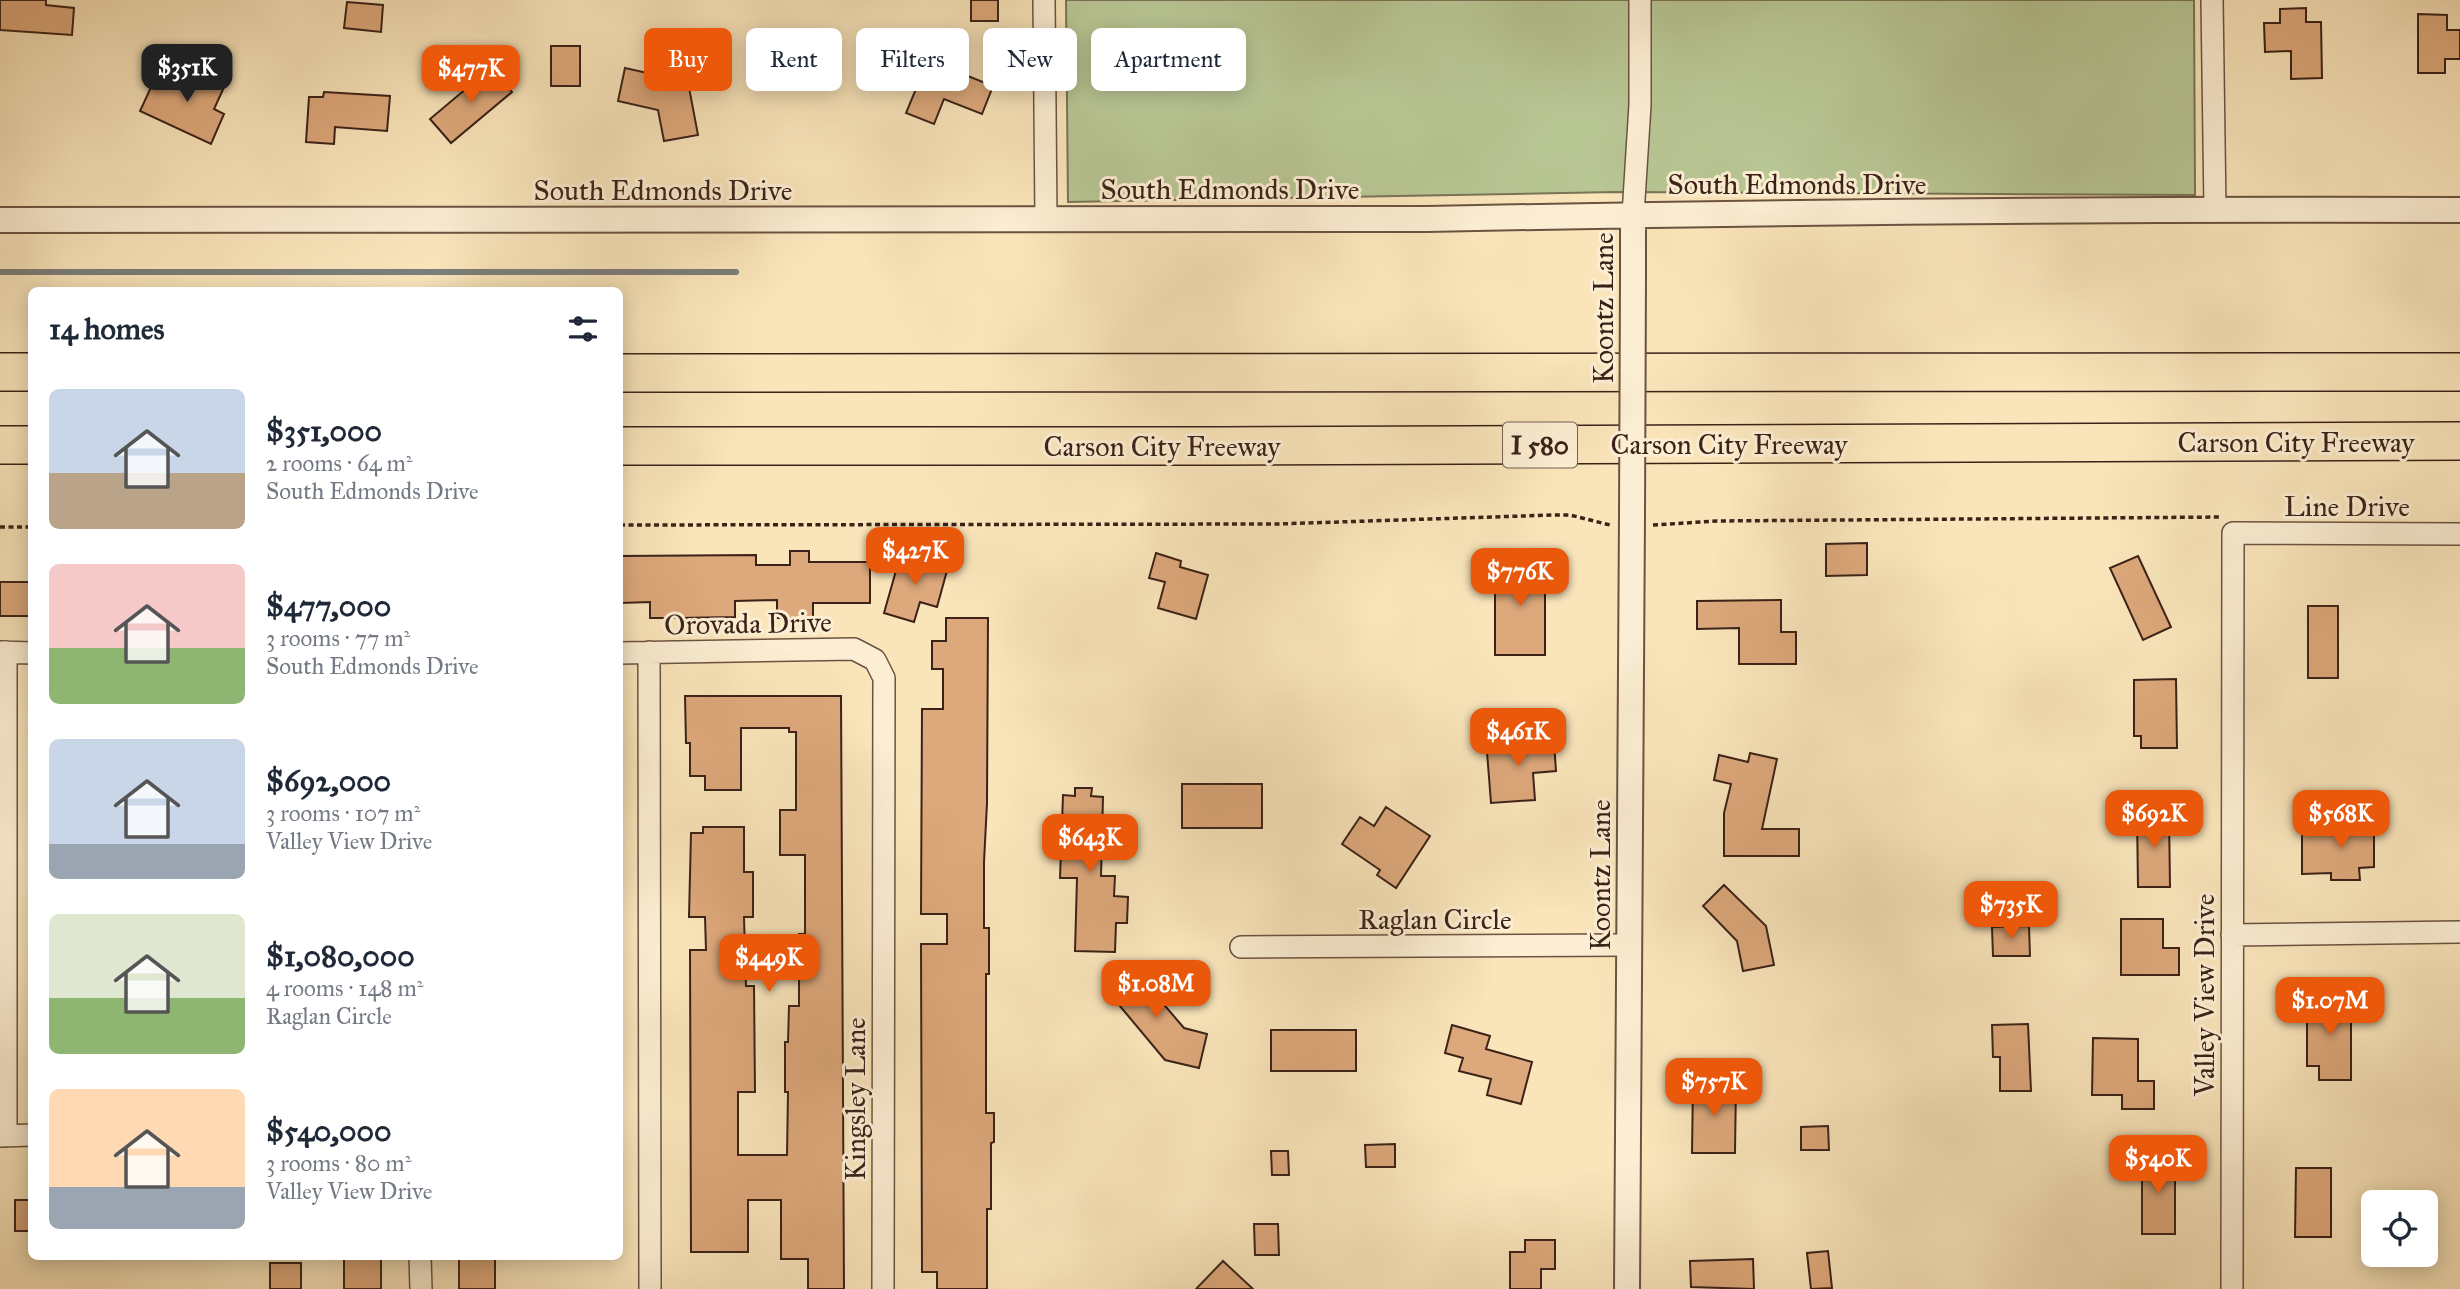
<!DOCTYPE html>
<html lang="en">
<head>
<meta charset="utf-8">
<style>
  body { margin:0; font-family:"IM FELL Great Primer",serif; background:#f2f2f3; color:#1f2937; height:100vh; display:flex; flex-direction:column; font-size:26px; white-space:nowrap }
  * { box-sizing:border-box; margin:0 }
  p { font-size:23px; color:#747a83 }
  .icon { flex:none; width:38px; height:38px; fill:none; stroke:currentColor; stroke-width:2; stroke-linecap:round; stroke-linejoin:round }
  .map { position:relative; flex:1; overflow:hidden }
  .details { position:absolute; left:28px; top:287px; width:595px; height:973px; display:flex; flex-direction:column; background:#fff; border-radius:10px; box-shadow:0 4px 18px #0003 }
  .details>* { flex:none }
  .hud { position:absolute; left:644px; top:28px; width:665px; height:63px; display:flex; gap:14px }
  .controls { position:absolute; left:2361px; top:1190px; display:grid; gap:14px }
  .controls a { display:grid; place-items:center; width:77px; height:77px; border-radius:10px; background:#fff; box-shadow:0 4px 18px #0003; font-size:35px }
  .price { position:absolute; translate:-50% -60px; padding:0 16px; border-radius:14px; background:#ea580c; color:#fff; font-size:23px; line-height:46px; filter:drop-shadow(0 2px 4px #0008) }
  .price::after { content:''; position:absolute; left:50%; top:42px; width:21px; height:16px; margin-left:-10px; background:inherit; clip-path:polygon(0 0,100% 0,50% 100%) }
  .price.on { background:#222; color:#fff }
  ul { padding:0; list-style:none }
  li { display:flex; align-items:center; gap:21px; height:175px; padding:0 21px }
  li span { display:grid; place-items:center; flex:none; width:196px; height:140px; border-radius:10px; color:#555 }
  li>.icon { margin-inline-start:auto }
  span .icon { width:84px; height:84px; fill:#fffc; stroke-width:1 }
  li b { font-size:30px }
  h2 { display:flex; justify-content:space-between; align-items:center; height:84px; padding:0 21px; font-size:30px }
  .tag { padding:0 24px; border-radius:10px; background:#fff; box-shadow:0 4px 18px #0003; font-size:24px; line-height:63px }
  .tag.on { background:#ea580c; color:#fff }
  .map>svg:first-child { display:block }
</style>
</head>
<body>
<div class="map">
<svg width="2460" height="1289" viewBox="0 0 2460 1289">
  <rect width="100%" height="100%" fill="#fae5bb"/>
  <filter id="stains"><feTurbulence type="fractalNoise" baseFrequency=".00286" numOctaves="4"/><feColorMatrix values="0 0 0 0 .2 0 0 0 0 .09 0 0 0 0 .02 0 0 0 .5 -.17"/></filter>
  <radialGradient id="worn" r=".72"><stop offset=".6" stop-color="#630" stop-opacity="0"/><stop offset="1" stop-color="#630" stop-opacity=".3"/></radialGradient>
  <path fill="#b8c694" stroke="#7a7456" stroke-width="2" d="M1066,0H2194L2195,195L1615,192L1068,202Z"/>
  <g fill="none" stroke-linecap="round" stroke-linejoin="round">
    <path stroke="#7b7e7a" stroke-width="6" d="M0,272H736"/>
  </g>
  <path fill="#dda87b" stroke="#3b2218" stroke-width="2" d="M0,0H46V5L74,8L72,35L0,30Z
    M971,0H998V21H971Z
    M347,2L383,5L381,32L344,28Z
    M2306,8V22H2321L2322,78L2291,79V51L2265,52L2264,23H2280V9Z
    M2418,14L2447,15V30H2460V59H2445V73H2418Z
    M551,46H580V86H551Z
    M928,60L993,86L982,114L944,99L934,124L906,113Z
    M492,67L512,92L451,143L430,119Z
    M625,68L688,82L698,135L664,141L658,110L618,101Z
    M159,70L191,85L198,70L226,83L214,109L224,114L211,144L140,111Z
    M324,92L390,96L387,131L335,127L334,144L306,142L309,97H323Z
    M1867,543V575L1826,576V544Z
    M790,551H809V562H870V603H813V618H777V600L735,601V617L678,618H650V602L620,603V556L756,555V565H790Z
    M901,553L948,567L937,607L920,602L914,622L884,613Z
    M1156,553L1181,561L1180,567L1208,575L1196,619L1158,608L1165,582L1149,578Z
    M2138,556L2171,627L2143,640L2110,568Z
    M1495,560H1545V655H1495Z
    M0,582H32V616H0Z
    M1781,600V632H1796V664H1739V628L1697,629V601Z
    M2308,606H2338V678H2308Z
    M946,618H988L987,803L984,862V928H989V974H986V1113H994V1142L991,1143V1209H987V1289H937V1272H922L921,944H947V914H921L922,709H943V669H932V641H946Z
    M2176,679L2177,748H2141V736H2134V680Z
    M685,696H841L844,1289H808V1259H781V1200H748V1252H691L690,950H706L705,917H689L691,833H703V827H744V872H753V917H744L746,986H754L755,1092H738V1155H787L788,1092H785V1042H788L789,1006H799V934H805V855H780V810H796V732H789V728H741V790H705V776H690V743H686Z
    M1525,732L1526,745L1554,743L1556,771L1533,773L1535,800L1491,803L1487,752L1500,751L1499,734Z
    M1750,753L1777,759L1762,829H1799V856H1724V813L1731,784L1714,780L1719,755L1748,762Z
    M1182,784H1262V828H1182Z
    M1075,788H1092L1091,796L1103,797L1101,876H1115L1114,896L1128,897L1127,923H1116L1115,952L1075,951L1077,878H1060L1063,795L1075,796Z
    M1386,807L1430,836L1396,888L1377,875L1380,870L1342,844L1360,817L1374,826Z
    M2137,814H2169L2170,887H2138Z
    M2374,816V867L2359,868L2360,880H2331V873L2302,874V833L2342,832V817Z
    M1724,885L1766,926L1774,965L1743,971L1737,941L1703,906Z
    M2121,919H2163V948H2179V975H2121Z
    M2029,926L2030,956H1993L1992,927Z
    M1130,965L1184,1028L1207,1034L1199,1068L1165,1060L1104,987Z
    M2307,998H2351V1080H2319V1066H2307Z
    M2028,1024L2031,1091H2000V1057H1993L1992,1025Z
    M1452,1025L1490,1036L1486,1049L1532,1062L1521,1104L1487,1095L1491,1079L1459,1071L1463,1058L1445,1053Z
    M1271,1030H1356V1071H1271Z
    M2093,1038L2138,1039V1081H2154V1109H2122V1095H2092Z
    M1693,1083H1736L1735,1153H1692Z
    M1828,1126L1829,1150H1801V1127Z
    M1395,1144V1167H1366L1365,1145Z
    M1271,1151H1288L1289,1175H1272Z
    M2142,1156H2175V1234H2142Z
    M2296,1168H2331V1237H2295Z
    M15,1200H32V1231H15Z
    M1254,1224H1278L1279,1255H1255Z
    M1525,1240H1555V1269H1541V1289H1510V1252H1525Z
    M1828,1251L1832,1288L1811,1289L1807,1253Z
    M344,1256H381V1289H344Z
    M459,1256H495V1289H459Z
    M1753,1259L1754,1289L1691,1287L1690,1261Z
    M1223,1261L1253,1289H1196Z
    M270,1263H301V1289H270Z"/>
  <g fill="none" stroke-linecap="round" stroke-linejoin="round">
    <g stroke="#6b5341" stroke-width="24">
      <path id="minor" d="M1044,0L1046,219
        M2212,0L2215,210
        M1633,215L1640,105V0
        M0,652L32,653
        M6,652V1136
        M649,652L650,1289
        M620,653L854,649L875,660L884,678L883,1289
        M2232,935L2460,932
        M1241,947L1630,945
        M0,1136L32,1135
        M420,1256L421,1289
        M2232,1289L2233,533L2460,534"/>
    </g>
    <g stroke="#6b5341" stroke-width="28">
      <path id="tertiary" d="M1633,215V275
        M0,220L1427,219C1771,212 2116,209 2460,210
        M1627,1289L1632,515"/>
    </g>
    <g stroke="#3b2218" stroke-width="40">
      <path id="motorway" d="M0,372H32
        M620,373L2460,372
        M0,445H32
        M620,446H1221L2460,441"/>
    </g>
    <path stroke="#3b2218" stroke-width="3.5" stroke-dasharray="5 3.5" stroke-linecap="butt" d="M620,525L1277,524L1553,515H1570L1610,525
      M1653,525L1717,521L2222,517
      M0,527H32"/>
    <use href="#minor" stroke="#fceed3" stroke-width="21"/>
    <use href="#tertiary" stroke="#fceed3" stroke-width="24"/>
    <use href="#motorway" stroke="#fae5bb" stroke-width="37"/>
    <g stroke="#6b5341" stroke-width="28" stroke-linecap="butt">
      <path id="tertiary-bridge" d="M1632,515L1633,275"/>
    </g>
    <use href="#tertiary-bridge" stroke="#fceed3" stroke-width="24"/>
  </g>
  <g text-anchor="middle" stroke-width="6" stroke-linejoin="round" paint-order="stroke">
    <rect fill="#fceed3" stroke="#755f50" stroke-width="2" x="1503" y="422.5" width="74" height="45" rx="5"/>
    <g font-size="26" font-weight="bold" fill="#3b2218">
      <text x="1540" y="454">I 580</text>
    </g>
    <g font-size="28" fill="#3b2218" stroke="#fceed3">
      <text x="1797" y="194">South Edmonds Drive</text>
      <text x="1230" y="199">South Edmonds Drive</text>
      <text x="663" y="200">South Edmonds Drive</text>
      <text transform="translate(1603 308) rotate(-90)" y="10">Koontz Lane</text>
      <text x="2296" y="452">Carson City Freeway</text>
      <text x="1729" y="454">Carson City Freeway</text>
      <text x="1162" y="456">Carson City Freeway</text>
      <text x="2347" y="516">Line Drive</text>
      <text transform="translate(748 623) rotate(-1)" y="10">Orovada Drive</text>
      <text transform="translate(1600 875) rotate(-90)" y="10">Koontz Lane</text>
      <text x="1435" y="929">Raglan Circle</text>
      <text transform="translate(2204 995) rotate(-90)" y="10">Valley View Drive</text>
      <text transform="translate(855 1099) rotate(-90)" y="10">Kingsley Lane</text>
    </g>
  </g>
  <rect width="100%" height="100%" filter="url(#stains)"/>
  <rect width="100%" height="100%" fill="url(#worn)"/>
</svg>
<div class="controls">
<a><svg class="icon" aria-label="locate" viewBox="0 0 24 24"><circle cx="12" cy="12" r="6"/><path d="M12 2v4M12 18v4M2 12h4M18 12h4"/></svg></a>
</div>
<b class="price on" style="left:187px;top:104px">$351K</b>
<b class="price" style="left:471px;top:105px">$477K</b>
<b class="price" style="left:915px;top:587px">$427K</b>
<b class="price" style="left:1520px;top:608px">$776K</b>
<b class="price" style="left:1518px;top:768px">$461K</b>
<b class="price" style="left:2154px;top:850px">$692K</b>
<b class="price" style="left:2341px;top:850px">$568K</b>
<b class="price" style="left:1090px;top:874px">$643K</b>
<b class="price" style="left:2011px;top:941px">$735K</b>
<b class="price" style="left:769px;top:994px">$449K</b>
<b class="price" style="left:1156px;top:1020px">$1.08M</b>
<b class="price" style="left:2330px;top:1037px">$1.07M</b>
<b class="price" style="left:1714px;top:1118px">$757K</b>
<b class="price" style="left:2158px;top:1195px">$540K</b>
<div class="hud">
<a class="tag on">Buy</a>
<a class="tag">Rent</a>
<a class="tag">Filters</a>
<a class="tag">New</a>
<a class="tag">Apartment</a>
</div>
<section class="details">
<h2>14 homes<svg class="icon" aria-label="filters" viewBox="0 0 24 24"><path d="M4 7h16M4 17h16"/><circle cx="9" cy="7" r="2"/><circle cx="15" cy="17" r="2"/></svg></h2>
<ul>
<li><span style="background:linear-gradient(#c9d6e8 60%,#b9a48a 0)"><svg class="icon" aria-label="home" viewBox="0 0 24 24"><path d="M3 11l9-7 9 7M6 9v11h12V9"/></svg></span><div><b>$351,000</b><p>2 rooms · 64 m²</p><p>South Edmonds Drive</p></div></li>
<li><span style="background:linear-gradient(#f6c9c9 60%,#8fb573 0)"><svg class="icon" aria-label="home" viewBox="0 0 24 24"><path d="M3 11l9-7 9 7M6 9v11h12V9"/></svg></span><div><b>$477,000</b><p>3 rooms · 77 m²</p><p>South Edmonds Drive</p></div></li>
<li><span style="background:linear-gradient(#c9d6e8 75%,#9aa5b1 0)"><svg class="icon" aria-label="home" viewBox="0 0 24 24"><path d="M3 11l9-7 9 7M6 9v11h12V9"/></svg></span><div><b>$692,000</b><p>3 rooms · 107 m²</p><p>Valley View Drive</p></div></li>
<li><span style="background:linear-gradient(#dfe7d0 60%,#8fb573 0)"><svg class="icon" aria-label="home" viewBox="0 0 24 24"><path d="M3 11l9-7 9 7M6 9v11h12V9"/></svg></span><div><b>$1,080,000</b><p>4 rooms · 148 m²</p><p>Raglan Circle</p></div></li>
<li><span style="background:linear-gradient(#ffd9b3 70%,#9aa5b1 0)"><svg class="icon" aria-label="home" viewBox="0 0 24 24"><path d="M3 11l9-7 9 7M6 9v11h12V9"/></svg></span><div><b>$540,000</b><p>3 rooms · 80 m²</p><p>Valley View Drive</p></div></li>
</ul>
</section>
</div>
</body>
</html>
